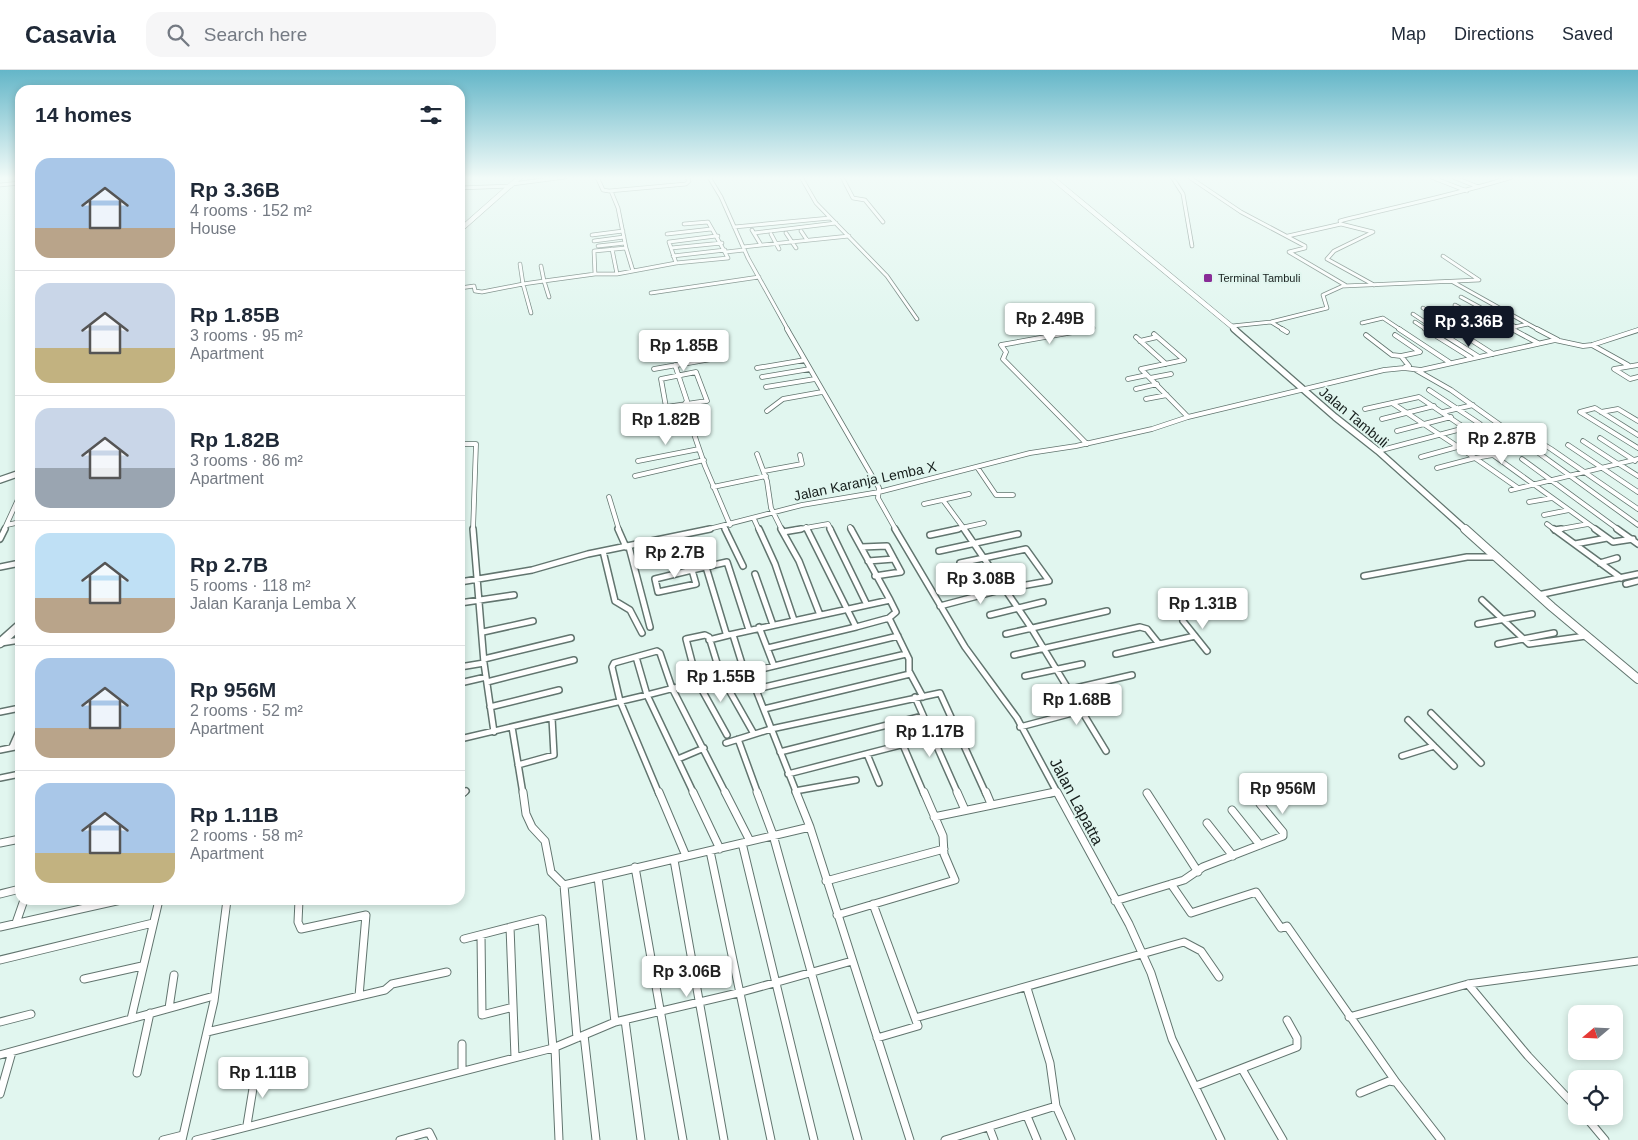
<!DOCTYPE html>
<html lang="en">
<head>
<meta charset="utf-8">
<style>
  body { margin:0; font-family:Arial,sans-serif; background:#f6f6f7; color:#1f2937; height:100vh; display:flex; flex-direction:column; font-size:19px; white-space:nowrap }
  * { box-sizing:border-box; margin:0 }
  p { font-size:16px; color:#747a83 }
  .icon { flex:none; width:28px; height:28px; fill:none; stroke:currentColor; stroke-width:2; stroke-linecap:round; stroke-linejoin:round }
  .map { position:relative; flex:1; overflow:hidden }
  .side { position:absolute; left:15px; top:15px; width:450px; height:820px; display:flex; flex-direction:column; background:#fff; border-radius:15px; box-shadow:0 2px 8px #0003 }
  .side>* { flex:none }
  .needle { width:32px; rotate:251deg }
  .buttons { position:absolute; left:1568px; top:935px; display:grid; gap:10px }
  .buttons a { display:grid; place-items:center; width:55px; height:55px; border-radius:10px; background:#fff; box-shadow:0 2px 8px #0003; font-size:25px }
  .price { position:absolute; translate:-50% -42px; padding:0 11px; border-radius:5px; background:#fff; color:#222; font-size:16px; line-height:32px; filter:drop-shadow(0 1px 2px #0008) }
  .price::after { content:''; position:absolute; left:50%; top:30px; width:15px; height:11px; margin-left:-8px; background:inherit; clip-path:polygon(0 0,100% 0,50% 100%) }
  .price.selected { background:#111827; color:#fff }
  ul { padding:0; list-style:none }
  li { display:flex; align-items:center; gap:15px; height:125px; padding:0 20px }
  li+li { border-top:1px solid #e0e1e3 }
  li span { display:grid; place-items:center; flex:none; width:140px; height:100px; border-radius:15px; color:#555 }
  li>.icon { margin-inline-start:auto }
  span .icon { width:60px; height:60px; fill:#fffc; stroke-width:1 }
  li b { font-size:21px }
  h2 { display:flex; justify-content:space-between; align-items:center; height:60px; padding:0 20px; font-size:21px }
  header { display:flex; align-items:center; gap:30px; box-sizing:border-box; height:70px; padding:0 25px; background:#fff; border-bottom:1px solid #e0e1e3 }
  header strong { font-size:24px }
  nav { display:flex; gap:28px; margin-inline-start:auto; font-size:18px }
  .search { width:350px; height:45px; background:#f6f6f7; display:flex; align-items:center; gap:12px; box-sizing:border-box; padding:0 18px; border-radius:15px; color:#747a83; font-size:19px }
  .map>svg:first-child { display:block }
</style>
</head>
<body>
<header>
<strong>Casavia</strong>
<div class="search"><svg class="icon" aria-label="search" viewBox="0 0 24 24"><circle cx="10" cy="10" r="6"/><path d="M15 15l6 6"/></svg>Search here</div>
<nav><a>Map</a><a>Directions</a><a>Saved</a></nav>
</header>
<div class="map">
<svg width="1638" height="1070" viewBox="0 0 1638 1070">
  <rect width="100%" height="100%" fill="#e1f6ef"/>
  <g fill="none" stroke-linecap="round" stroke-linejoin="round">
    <g stroke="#62756f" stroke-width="4.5">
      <path id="street-far3" d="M597,107L603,120L609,121L686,114L689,111L687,107
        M709,107L721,127L748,188L788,260
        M801,107L816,133L887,206L917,249
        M842,107L853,128L865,130L883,152
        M1172,107L1183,124L1192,176
        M1189,107L1241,142L1305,176V178L1289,182L1345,215L1323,225L1327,238L1271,252L1232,256
        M1431,107L1467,121
        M1453,107L1478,117
        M1636,107L1638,108
        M512,114L565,107
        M0,115L20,113
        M460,118L511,116
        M684,154L708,152L716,166
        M1341,154L1373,162L1334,181L1327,189L1374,215
        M734,157L830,148
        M752,160L761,175
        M801,161L807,170
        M754,163L836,153
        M786,163L796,178
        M667,164L711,159
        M771,164L779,179
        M592,165L623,161
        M716,166L728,188L676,193L669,172Z
        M716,166H718
        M1288,166L1341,154L1340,151C1398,136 1455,125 1512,107
        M594,171L624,167
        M598,176L625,173
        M743,177L849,166
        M626,178L633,201
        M671,178L722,173
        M612,179L617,204
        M726,182L744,180
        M673,186L725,180
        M1443,186L1479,210
        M595,204L594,181L626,178L618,138L611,121
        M1453,212L1528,254
        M1344,216L1479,210
        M460,218L474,216L475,221L482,222L523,214L520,194
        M651,223L759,207
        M549,227L544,211L595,204H617L676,193
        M1461,227L1516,257
        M1455,235L1497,258L1514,260
        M1423,238L1456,260
        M531,243L523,214L544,211L541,196
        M1413,244L1437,260
        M1271,252L1284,260
        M1415,252L1427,260
        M1362,253L1383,248L1401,260
        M1514,257L1528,254L1539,260
        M1083,260L1093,258"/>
    </g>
    <g stroke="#62756f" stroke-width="5.5">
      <path id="street-far2" d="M787,259L879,418L878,428L896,460
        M1282,259L1287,262
        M1399,259L1449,292
        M1425,259L1470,287
        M1435,259L1479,287
        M1454,259L1493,284
        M1512,259L1538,273
        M1537,259L1558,270
        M1154,264L1184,290
        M1366,265L1392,285L1401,286L1409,296L1405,297
        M1395,265L1420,282L1401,286
        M1136,267L1166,294
        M1140,271L1157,267
        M1592,275L1628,295
        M1184,290L1141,299L1188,347
        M675,295L687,331L684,335L705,396L730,455
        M1638,295L1614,299L1630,309L1638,307
        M757,298L805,290
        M654,299L711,289
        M1416,300L1451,320L1510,362L1525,363L1551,379L1638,439
        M696,302L707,331L666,337L661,309Z
        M762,307L810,299
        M1150,308L1171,304
        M1128,309L1147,305
        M766,317L815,309
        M1136,319L1157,314
        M1429,320L1480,354
        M1146,329L1167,325
        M1365,339L1392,333L1475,388L1493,385L1597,460
        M767,341L783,329L822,322
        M1443,342L1473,335
        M1601,342L1618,339L1638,351
        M1382,349L1434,336
        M1397,361L1451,347
        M1511,363L1638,455
        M1638,365L1595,338L1580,342L1638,378
        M1600,368L1635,391
        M1583,371L1618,394
        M460,374H476L473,460
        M1087,374L1003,289L1006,282L1001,275L1090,259
        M1568,375L1638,422
        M1378,381L1465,358L1419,327L1392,333
        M757,384L767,411L771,438L782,460
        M1421,387L1479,371
        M1522,389L1619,460
        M638,391L699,379
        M1619,394L1638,406
        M977,397L996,425H1013
        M1437,398L1475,388L1518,418
        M764,401L802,394L800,385
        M635,406L704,390
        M713,417L766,406
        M1511,420L1638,389
        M609,427L619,460
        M943,430L965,460
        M1529,432L1552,428
        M924,434L969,424
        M1544,445L1569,440
        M754,449L759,460
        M1547,454L1555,460
        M7,455L20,452
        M724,456L726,460
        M806,457L808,460
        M850,457L852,460
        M4,460L20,425
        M705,460L802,435L879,422L1030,383L1076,376L1152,359L1188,347L1384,300L1404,298L1421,300L1555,270L1583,276L1592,275L1638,260
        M794,460L828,454L831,460
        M952,460L984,453
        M1555,460L1588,454"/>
    </g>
    <g stroke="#62756f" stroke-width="8">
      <path id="street-far1" d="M473,459L484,593L494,662
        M618,459L626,477
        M725,459L743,496
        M759,459L775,494L794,550
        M781,459L799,491L820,545
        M830,459L867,535
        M895,459L965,577L1017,648L1058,724
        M964,459L1030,556L1106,681
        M1554,459L1621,508
        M1595,459L1613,472L1633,469
        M1617,459L1638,474
        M1555,460L1561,459
        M783,462L801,459
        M930,465L958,459
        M0,469L5,459
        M1575,474L1607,468
        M629,477L650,557
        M861,477L887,476L901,502L875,506
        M603,481L615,531L630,540L642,563
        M939,481L1018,464
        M868,491L894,489
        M1600,493L1617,488
        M0,497L20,493
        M706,497L726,563L729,565L890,530L851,459
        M692,500L696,514L658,522L655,509Z
        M692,500L727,492L749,560
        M755,504L773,555
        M1364,506L1467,487H1496
        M968,508L994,503
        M460,512L532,500L588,484L710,459
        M1626,514L1638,511
        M1538,525L1638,504
        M1482,530L1529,574L1586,566
        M460,533L514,525
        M940,536L1004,519L1049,511L1026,479L960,493
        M990,545L1043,532
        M889,548L909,589V601L923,627
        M1183,551L1207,581
        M1478,554L1532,544
        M759,557L774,596
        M856,557L889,548L896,542L890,530
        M483,562L533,551
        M1006,564L1107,541
        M733,565L743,597L749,602L797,724
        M709,570L729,565
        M1,573L20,570
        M1498,574L1554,563
        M768,578L856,557L807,459
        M1116,584L1195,566
        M1014,585L1140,557L1147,559L1159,574
        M636,587L647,625L694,724
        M484,589L571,568
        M460,597L484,593
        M749,602L898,566
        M1025,606L1082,594
        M487,612L574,590
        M460,613L486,607
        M756,619L906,584
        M1067,620L1132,605
        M915,627L958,724
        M490,637L559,620
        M764,639L910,604
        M0,642L20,638
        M1431,643L1481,693
        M1408,650L1454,696
        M512,657L523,724
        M1020,657L1080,641
        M727,665L697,611L686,569L705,565L709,567L721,606L754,664
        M460,669L647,625L721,606L743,597
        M738,669L758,724
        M726,673L771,659L940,623L986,724
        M903,675L924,724
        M12,677L20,659
        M0,680L20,676
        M780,682L923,646
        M867,684L879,713
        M1402,686L1434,676
        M678,689L704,678
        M518,695L554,685L552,648
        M788,704L932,667
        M0,708L20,704
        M795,721L856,710
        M462,724L466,721
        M659,724L620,631L612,597L614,593L657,581L660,583L672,618L726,724
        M1049,724L1057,722"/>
    </g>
    <g stroke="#62756f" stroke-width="9">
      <path id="street" d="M523,722L526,744L532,757L545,771L551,802L564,815
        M659,722L686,786
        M693,722L720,779
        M725,722L750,771
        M757,722L773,765L858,1070
        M796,722L810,757L910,1070
        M957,722L965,740
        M986,722L991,734
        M1057,722L1129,854L1151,903L1172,969L1221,1070
        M1147,723L1198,802
        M460,725L464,722
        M1232,740L1260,775
        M934,747L1055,722
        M1207,753L1233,786
        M0,773L20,769
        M742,773L814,1070
        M710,781L771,1070
        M674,790L724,1070
        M635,797L683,1070
        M598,807L615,952
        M826,811L944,779
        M1171,814L1191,843L1256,822L1281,858L1287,856L1396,1012L1441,1070
        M0,824L20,819
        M299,830L298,852L301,859L366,845L359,926
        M1115,831L1184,810L1203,797L1283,766V762L1260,734
        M873,834L918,956L877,968
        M837,845L955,810L944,784L943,766L924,722
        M16,853L24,830
        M0,857L121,830
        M510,857L515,987
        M481,865L482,945L513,937
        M464,869L542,849L553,978
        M0,890L153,853
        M84,909L142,896
        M1468,914L1528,986L1576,1037
        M1027,918L1050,993L1056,1036L1071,1070
        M169,938L174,905
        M1349,947L1468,914L1638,891
        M915,948L1184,872L1201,881L1219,907
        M131,949L159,830
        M625,950L641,1070
        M0,952L31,944
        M207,962L385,920L392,914L447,902
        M584,965L596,1070
        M577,968L564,815L810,757
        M462,974V1000
        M555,978L559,1070
        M0,985L214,926
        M1242,999L1283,1070
        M137,1003L150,943
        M1196,1016L1297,977V968L1287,950
        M1360,1023L1389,1011L1395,1012
        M0,1024L12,982
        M1027,1046L1037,1070
        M1585,1046L1605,1070
        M247,1055L256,1000
        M989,1057L994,1070
        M163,1070L183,1065
        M182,1070L214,931L227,830
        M196,1070L553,978L615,952L738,923L852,891
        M400,1070L429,1062L433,1070
        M945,1070L1056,1036"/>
    </g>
    <g stroke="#62756f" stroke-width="5.5">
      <path id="secondary-far2" d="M1051,107L1236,260"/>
    </g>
    <g stroke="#62756f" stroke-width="8">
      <path id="secondary-far1" d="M1234,259L1335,347L1378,381L1466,460
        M0,410L20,403"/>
    </g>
    <g stroke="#62756f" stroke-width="10">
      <path id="secondary" d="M1465,459L1552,537L1638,609"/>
    </g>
    <g stroke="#62756f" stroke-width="5.5">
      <path id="primary-far1" d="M460,160L520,107"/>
    </g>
    <g stroke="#62756f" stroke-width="11">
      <path id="primary" d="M0,573L20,555"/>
    </g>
    <use href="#street-far3" stroke="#fff" stroke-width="3"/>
    <use href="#street-far2" stroke="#fff" stroke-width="4"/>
    <use href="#street-far1" stroke="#fff" stroke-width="5"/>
    <use href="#street" stroke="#fff" stroke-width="7"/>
    <use href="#secondary-far2" stroke="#fff" stroke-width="4.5"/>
    <use href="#secondary-far1" stroke="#fff" stroke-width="5.5"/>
    <use href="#secondary" stroke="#fff" stroke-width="8"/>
    <use href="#primary-far1" stroke="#fff" stroke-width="4.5"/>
    <use href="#primary" stroke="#fff" stroke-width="8"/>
  </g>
  <linearGradient id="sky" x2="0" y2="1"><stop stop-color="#64b6c8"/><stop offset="0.42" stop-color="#f2fbf8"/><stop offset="1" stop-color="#f2fbf8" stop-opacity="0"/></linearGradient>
  <rect width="1638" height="257" fill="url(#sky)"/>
  <rect fill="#892c97" stroke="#e1f6ef" stroke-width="2" x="1203" y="203" width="10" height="10" rx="2.5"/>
  <g text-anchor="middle" stroke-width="4" stroke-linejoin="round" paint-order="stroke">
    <g font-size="11" fill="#171f1d" stroke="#e1f6ef" text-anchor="start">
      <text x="1218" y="212">Terminal Tambuli</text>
    </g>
    <g font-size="14" fill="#171f1d" stroke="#e1f6ef">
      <text transform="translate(1354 347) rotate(40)" y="5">Jalan Tambuli</text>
      <text transform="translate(865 411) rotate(-12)" y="5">Jalan Karanja Lemba X</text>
    </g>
    <g font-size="16" fill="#171f1d" stroke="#e1f6ef">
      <text transform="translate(1077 731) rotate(62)" y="6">Jalan Lapatta</text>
    </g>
  </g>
</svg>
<div class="buttons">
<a><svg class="needle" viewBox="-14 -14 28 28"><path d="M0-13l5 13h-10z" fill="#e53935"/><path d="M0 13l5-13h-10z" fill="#747a83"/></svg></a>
<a><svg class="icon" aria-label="locate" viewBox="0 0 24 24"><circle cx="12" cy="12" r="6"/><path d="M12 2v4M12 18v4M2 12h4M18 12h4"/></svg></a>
</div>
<b class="price" style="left:1050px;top:275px">Rp 2.49B</b>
<b class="price selected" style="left:1469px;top:278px">Rp 3.36B</b>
<b class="price" style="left:684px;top:302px">Rp 1.85B</b>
<b class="price" style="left:666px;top:376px">Rp 1.82B</b>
<b class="price" style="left:1502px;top:395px">Rp 2.87B</b>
<b class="price" style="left:675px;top:509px">Rp 2.7B</b>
<b class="price" style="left:981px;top:535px">Rp 3.08B</b>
<b class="price" style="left:1203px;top:560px">Rp 1.31B</b>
<b class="price" style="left:721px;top:633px">Rp 1.55B</b>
<b class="price" style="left:1077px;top:656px">Rp 1.68B</b>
<b class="price" style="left:930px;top:688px">Rp 1.17B</b>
<b class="price" style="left:1283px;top:745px">Rp 956M</b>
<b class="price" style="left:687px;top:928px">Rp 3.06B</b>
<b class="price" style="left:263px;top:1029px">Rp 1.11B</b>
<section class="side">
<h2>14 homes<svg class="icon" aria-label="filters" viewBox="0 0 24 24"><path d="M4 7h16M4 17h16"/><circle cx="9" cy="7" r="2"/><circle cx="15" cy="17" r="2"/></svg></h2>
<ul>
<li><span style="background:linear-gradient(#a9c7e8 70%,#b9a48a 0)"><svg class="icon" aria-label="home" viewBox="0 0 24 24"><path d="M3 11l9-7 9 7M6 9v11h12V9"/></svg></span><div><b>Rp 3.36B</b><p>4 rooms · 152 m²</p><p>House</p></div></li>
<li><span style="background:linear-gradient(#c9d6e8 65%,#c2b280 0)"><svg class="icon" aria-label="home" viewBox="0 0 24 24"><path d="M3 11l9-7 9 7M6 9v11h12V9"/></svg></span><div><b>Rp 1.85B</b><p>3 rooms · 95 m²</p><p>Apartment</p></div></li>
<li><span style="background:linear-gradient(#c9d6e8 60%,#9aa5b1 0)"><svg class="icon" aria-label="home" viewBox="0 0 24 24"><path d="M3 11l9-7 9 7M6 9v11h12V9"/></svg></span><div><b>Rp 1.82B</b><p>3 rooms · 86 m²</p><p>Apartment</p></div></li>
<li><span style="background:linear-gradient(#bfe0f5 65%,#b9a48a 0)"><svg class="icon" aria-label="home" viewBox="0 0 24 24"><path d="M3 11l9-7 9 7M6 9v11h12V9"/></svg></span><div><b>Rp 2.7B</b><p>5 rooms · 118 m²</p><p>Jalan Karanja Lemba X</p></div></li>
<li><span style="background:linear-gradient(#a9c7e8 70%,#b9a48a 0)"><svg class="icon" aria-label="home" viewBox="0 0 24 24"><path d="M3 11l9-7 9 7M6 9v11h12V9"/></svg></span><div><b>Rp 956M</b><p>2 rooms · 52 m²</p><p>Apartment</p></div></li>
<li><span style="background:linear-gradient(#a9c7e8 70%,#c2b280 0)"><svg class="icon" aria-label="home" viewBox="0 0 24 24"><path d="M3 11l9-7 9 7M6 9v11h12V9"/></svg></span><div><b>Rp 1.11B</b><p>2 rooms · 58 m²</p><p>Apartment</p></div></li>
</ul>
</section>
</div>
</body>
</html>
